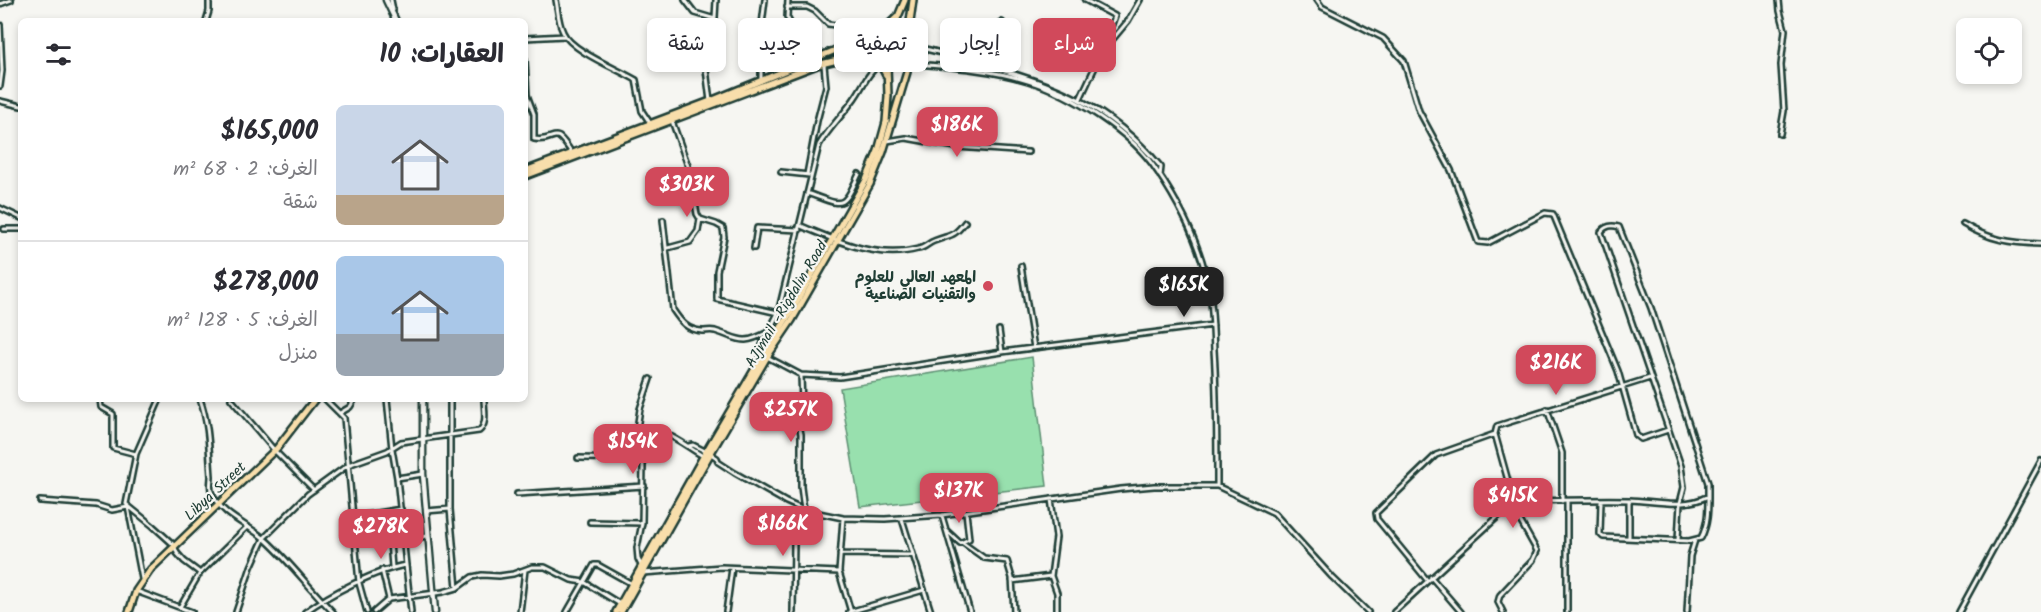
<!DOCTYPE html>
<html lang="ar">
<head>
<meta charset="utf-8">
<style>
  body { margin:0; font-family:Kalam,"Playpen Sans Arabic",sans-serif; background:#f2f2f3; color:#2b2b33; direction:rtl; height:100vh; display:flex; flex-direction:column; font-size:22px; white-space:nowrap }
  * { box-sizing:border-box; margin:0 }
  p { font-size:20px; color:#7c7c81 }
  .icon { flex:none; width:33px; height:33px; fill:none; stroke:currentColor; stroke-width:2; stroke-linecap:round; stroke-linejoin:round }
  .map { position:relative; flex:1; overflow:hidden; direction:ltr }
  .sheet { position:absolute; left:18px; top:18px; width:510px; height:384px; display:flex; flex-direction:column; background:#fff; border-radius:9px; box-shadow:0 3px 9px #0003; direction:rtl }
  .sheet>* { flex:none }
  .hud { position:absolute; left:546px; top:18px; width:570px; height:54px; direction:rtl; display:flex; gap:12px }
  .tools { position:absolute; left:1956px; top:18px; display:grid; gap:12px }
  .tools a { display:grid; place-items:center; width:66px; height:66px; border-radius:9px; background:#fff; box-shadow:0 3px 9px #0003; font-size:30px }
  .price { position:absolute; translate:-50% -51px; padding:0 14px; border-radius:12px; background:#d1495b; color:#fff; font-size:20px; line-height:39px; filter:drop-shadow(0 2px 3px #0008) }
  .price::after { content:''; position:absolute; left:50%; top:36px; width:18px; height:14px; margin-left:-9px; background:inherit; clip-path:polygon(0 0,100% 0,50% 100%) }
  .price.active { background:#222; color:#fff }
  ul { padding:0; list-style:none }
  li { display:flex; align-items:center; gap:18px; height:150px; padding:0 24px }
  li+li { border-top:2px solid #e1e1e2 }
  li span { display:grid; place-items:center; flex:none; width:168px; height:120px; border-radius:9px; color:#555 }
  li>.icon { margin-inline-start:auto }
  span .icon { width:72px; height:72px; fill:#fffc; stroke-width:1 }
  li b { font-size:26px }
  h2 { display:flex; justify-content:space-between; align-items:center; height:72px; padding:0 24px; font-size:26px }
  .pill { padding:0 21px; border-radius:9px; background:#fff; box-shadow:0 3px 9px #0003; font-size:21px; line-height:54px }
  .pill.active { background:#d1495b; color:#fff }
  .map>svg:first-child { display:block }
</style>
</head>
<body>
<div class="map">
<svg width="2041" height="612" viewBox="0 0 2041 612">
  <rect width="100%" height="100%" fill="#f6f6f2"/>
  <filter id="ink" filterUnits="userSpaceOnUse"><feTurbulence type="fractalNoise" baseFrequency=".0167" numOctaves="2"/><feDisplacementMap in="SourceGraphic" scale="12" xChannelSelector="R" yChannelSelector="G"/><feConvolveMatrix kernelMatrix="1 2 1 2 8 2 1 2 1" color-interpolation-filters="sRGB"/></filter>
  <g filter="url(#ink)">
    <path fill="#98e0ae" stroke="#5c8e71" stroke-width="1.5" d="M1032,357L1047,486L860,507L840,388Z"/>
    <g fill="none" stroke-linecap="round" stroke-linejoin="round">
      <g stroke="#1f3d34" stroke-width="8">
        <path id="street" d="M391,0L393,10
          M556,0C558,10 558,22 563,32C571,51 618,69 636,80L642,111L650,123
          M685,0L695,13L715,19
          M788,0L787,17L796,34L798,59L801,63
          M1085,0L1115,16L1103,49
          M1317,0L1322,7L1383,38L1404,61L1419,111L1451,170L1478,242L1488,243L1545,213L1553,214L1618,371L1636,435L1641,439L1668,430
          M1779,0L1780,11L1785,30L1781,65L1784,111L1780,134
          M0,4L11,0
          M787,7H807L815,11L828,24L858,28L862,40
          M206,21L209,11V0
          M0,25L2,71L0,86
          M525,38L565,36
          M909,46C932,49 954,57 976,63C1053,83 1108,104 1161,167L1160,176
          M525,60L527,95L534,114V139C559,143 551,122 572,153
          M907,60L916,64C955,67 992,70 1028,81C1071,94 1133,133 1157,171C1182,208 1203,251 1210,295C1213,313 1213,332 1214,350C1217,395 1217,441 1217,486
          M983,64L994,48L1002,22
          M761,79V32L765,0
          M1080,99L1102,52L1128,21L1140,0
          M0,101L21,106
          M710,101L705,61L714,35L716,0
          M672,121L688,166L697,214L700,219L716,224L723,228L724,237L717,271V299L778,313
          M887,141L906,138L956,147L1028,152
          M781,172L809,175
          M807,174L817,121L826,86L824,65
          M807,193C844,206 842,211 859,174
          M0,208L21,218
          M663,220L673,310C681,322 687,330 702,331C707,331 711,330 715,331C741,339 741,346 768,332
          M1963,224C1990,240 2010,243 2041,244
          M801,226C838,241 877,260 918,249C925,248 928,243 934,241C951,234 953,238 965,222
          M4,229H21
          M668,248L690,242L698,231L700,219
          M754,248L757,228L799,230
          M1021,266L1034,348
          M999,330L1002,352
          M762,353V345L778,313L819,145C829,128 843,115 854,99C863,87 867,73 880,64
          M767,357L801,375L840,377L1002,352L1213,325
          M801,375L802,406L797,416L801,434V487L804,510
          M100,399L101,407L113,414V448L136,454
          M160,399L136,454L126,504L153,526L174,545L177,553L184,561L200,573
          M200,399C209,424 209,450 211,476C211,482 209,488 212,494C223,517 250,525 267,541C291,563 310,589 333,612
          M231,399L275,451L314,490
          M325,399L344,418L359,583L367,612
          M387,399L392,449L397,478L423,474
          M1547,409L1562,453V501
          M340,413L350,407L355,399
          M637,435C662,422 684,446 703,456
          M689,446L693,445L711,454L717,458L718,462L735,473L786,502L804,510L843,518L885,519L942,515L1121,489L1154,486H1217L1274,513L1332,577L1368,612
          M578,458L641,459
          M517,494L644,486
          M1051,499L1056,537L1051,576L1057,593V612
          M40,501L96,505L112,510L128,507L142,579
          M1601,501L1600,534L1603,537L1689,541L1701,538C1708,524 1708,511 1708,496
          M426,511L450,509
          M942,516L970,612
          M353,517L401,509
          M843,518L839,572L851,612
          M902,519L931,612
          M590,522L642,523
          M947,531L960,543L969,539L966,512
          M1629,537V500
          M355,542L397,541L427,536
          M390,542L392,567
          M963,543L984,558L1007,561L1012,578L1014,612
          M840,554L913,555
          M406,565L411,612
          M641,565L638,559L637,548L642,523L643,465L636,435L640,409L650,379
          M382,570L389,599L443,592L457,588L450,509V399
          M643,573L722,567L839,572
          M1431,577L1461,612
          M1427,580L1377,519L1376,513L1436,455L1495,434
          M1012,581L1051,576
          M457,588L472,577L482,575L499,576L513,574L532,567H545L571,580L584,582L620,604
          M136,591L192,612
          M180,607L200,573L247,527
          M236,612L251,567L264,538L308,494L348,465L387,451L401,442L479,431C488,424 484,409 484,399
          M305,612C330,594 376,570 406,565L397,478
          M374,612L389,599
          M520,612L525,570
          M567,612L594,565H598L632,584
          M726,612L732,568
          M793,612L794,541L810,512
          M849,612L924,590
          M1394,612L1515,501C1553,501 1592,499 1630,500C1655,501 1685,509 1708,496V483L1651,308L1619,227C1612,225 1606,225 1601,232L1602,235L1681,466L1684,487L1680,503L1678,540
          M1503,612L1498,602L1500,595L1533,560L1537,551L1518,517L1495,434L1497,426L1650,378
          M1567,612V501
          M1687,612L1690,556L1695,540
          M1959,612L2041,461"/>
      </g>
      <g stroke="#1f3d34" stroke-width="9">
        <path id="secondary" d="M386,0L396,21
          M423,399V474L435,612"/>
      </g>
      <g stroke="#1f3d34" stroke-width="10">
        <path id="primary" d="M867,38L884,29L897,17
          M888 50a11 11 0 1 1 22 0a11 11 0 1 1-22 0Z
          M893,41L891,33L905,0
          M907,43L913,0
          M873,59L880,64L886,75
          M525,171L713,100L858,41L879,39L893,41
          M525,176L817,65L850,57L883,60L890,57
          M129,612L136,591L151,569L277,448L315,399
          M616,612L703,457L763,355L789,315L866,180L878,151L886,122L888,96L887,65L891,58
          M621,612L702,468L767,357L792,320L870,184L883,152L907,72V64L905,60"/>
      </g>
      <use href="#street" stroke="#f6f6f2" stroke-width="3"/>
      <use href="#secondary" stroke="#f6f6f2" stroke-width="4.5"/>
      <use href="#primary" stroke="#f8deab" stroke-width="5"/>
    </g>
  </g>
  <circle fill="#d1495b" stroke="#f6f6f2" stroke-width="2" cx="988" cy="286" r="6"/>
  <g text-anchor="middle" stroke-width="4.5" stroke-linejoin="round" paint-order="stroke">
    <g font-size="15" font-weight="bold" fill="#1f3d34" stroke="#f6f6f2" text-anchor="end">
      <text x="976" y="282">المعهد العالي للعلوم<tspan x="976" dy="17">والتقنيات الصناعية</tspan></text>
    </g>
    <g font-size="15" fill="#1f3d34" stroke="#f6f6f2">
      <text transform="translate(786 304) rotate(-59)" y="5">AJjmail -Rigdalin Road</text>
      <text transform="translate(215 491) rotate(-43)" y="5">Libya Street</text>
    </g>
  </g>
</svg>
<div class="tools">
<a><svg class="icon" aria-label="locate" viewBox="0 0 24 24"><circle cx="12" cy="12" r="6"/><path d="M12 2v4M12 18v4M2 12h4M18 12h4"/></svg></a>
</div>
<b class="price" style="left:957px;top:158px">$186K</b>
<b class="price" style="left:687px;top:218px">$303K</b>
<b class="price active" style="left:1184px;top:318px">$165K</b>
<b class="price" style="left:1556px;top:396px">$216K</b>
<b class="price" style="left:791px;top:443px">$257K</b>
<b class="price" style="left:633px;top:475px">$154K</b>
<b class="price" style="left:959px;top:524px">$137K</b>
<b class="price" style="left:1513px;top:529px">$415K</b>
<b class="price" style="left:783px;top:557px">$166K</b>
<b class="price" style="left:381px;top:560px">$278K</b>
<div class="hud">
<a class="pill active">شراء</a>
<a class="pill">إيجار</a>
<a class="pill">تصفية</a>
<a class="pill">جديد</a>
<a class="pill">شقة</a>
</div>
<section class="sheet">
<h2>العقارات: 10<svg class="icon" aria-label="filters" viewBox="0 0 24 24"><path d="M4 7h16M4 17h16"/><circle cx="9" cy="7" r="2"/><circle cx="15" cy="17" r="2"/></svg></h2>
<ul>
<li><span style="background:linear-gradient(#c9d6e8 75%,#b9a48a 0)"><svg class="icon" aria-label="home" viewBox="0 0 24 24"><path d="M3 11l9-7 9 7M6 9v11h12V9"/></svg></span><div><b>$165,000</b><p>الغرف: 2 · 68 m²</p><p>شقة</p></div></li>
<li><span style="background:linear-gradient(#a9c7e8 65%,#9aa5b1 0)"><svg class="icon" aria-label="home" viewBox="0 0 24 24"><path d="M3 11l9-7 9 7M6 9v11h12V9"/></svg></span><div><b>$278,000</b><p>الغرف: 5 · 128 m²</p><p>منزل</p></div></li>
</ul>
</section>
</div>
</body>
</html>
